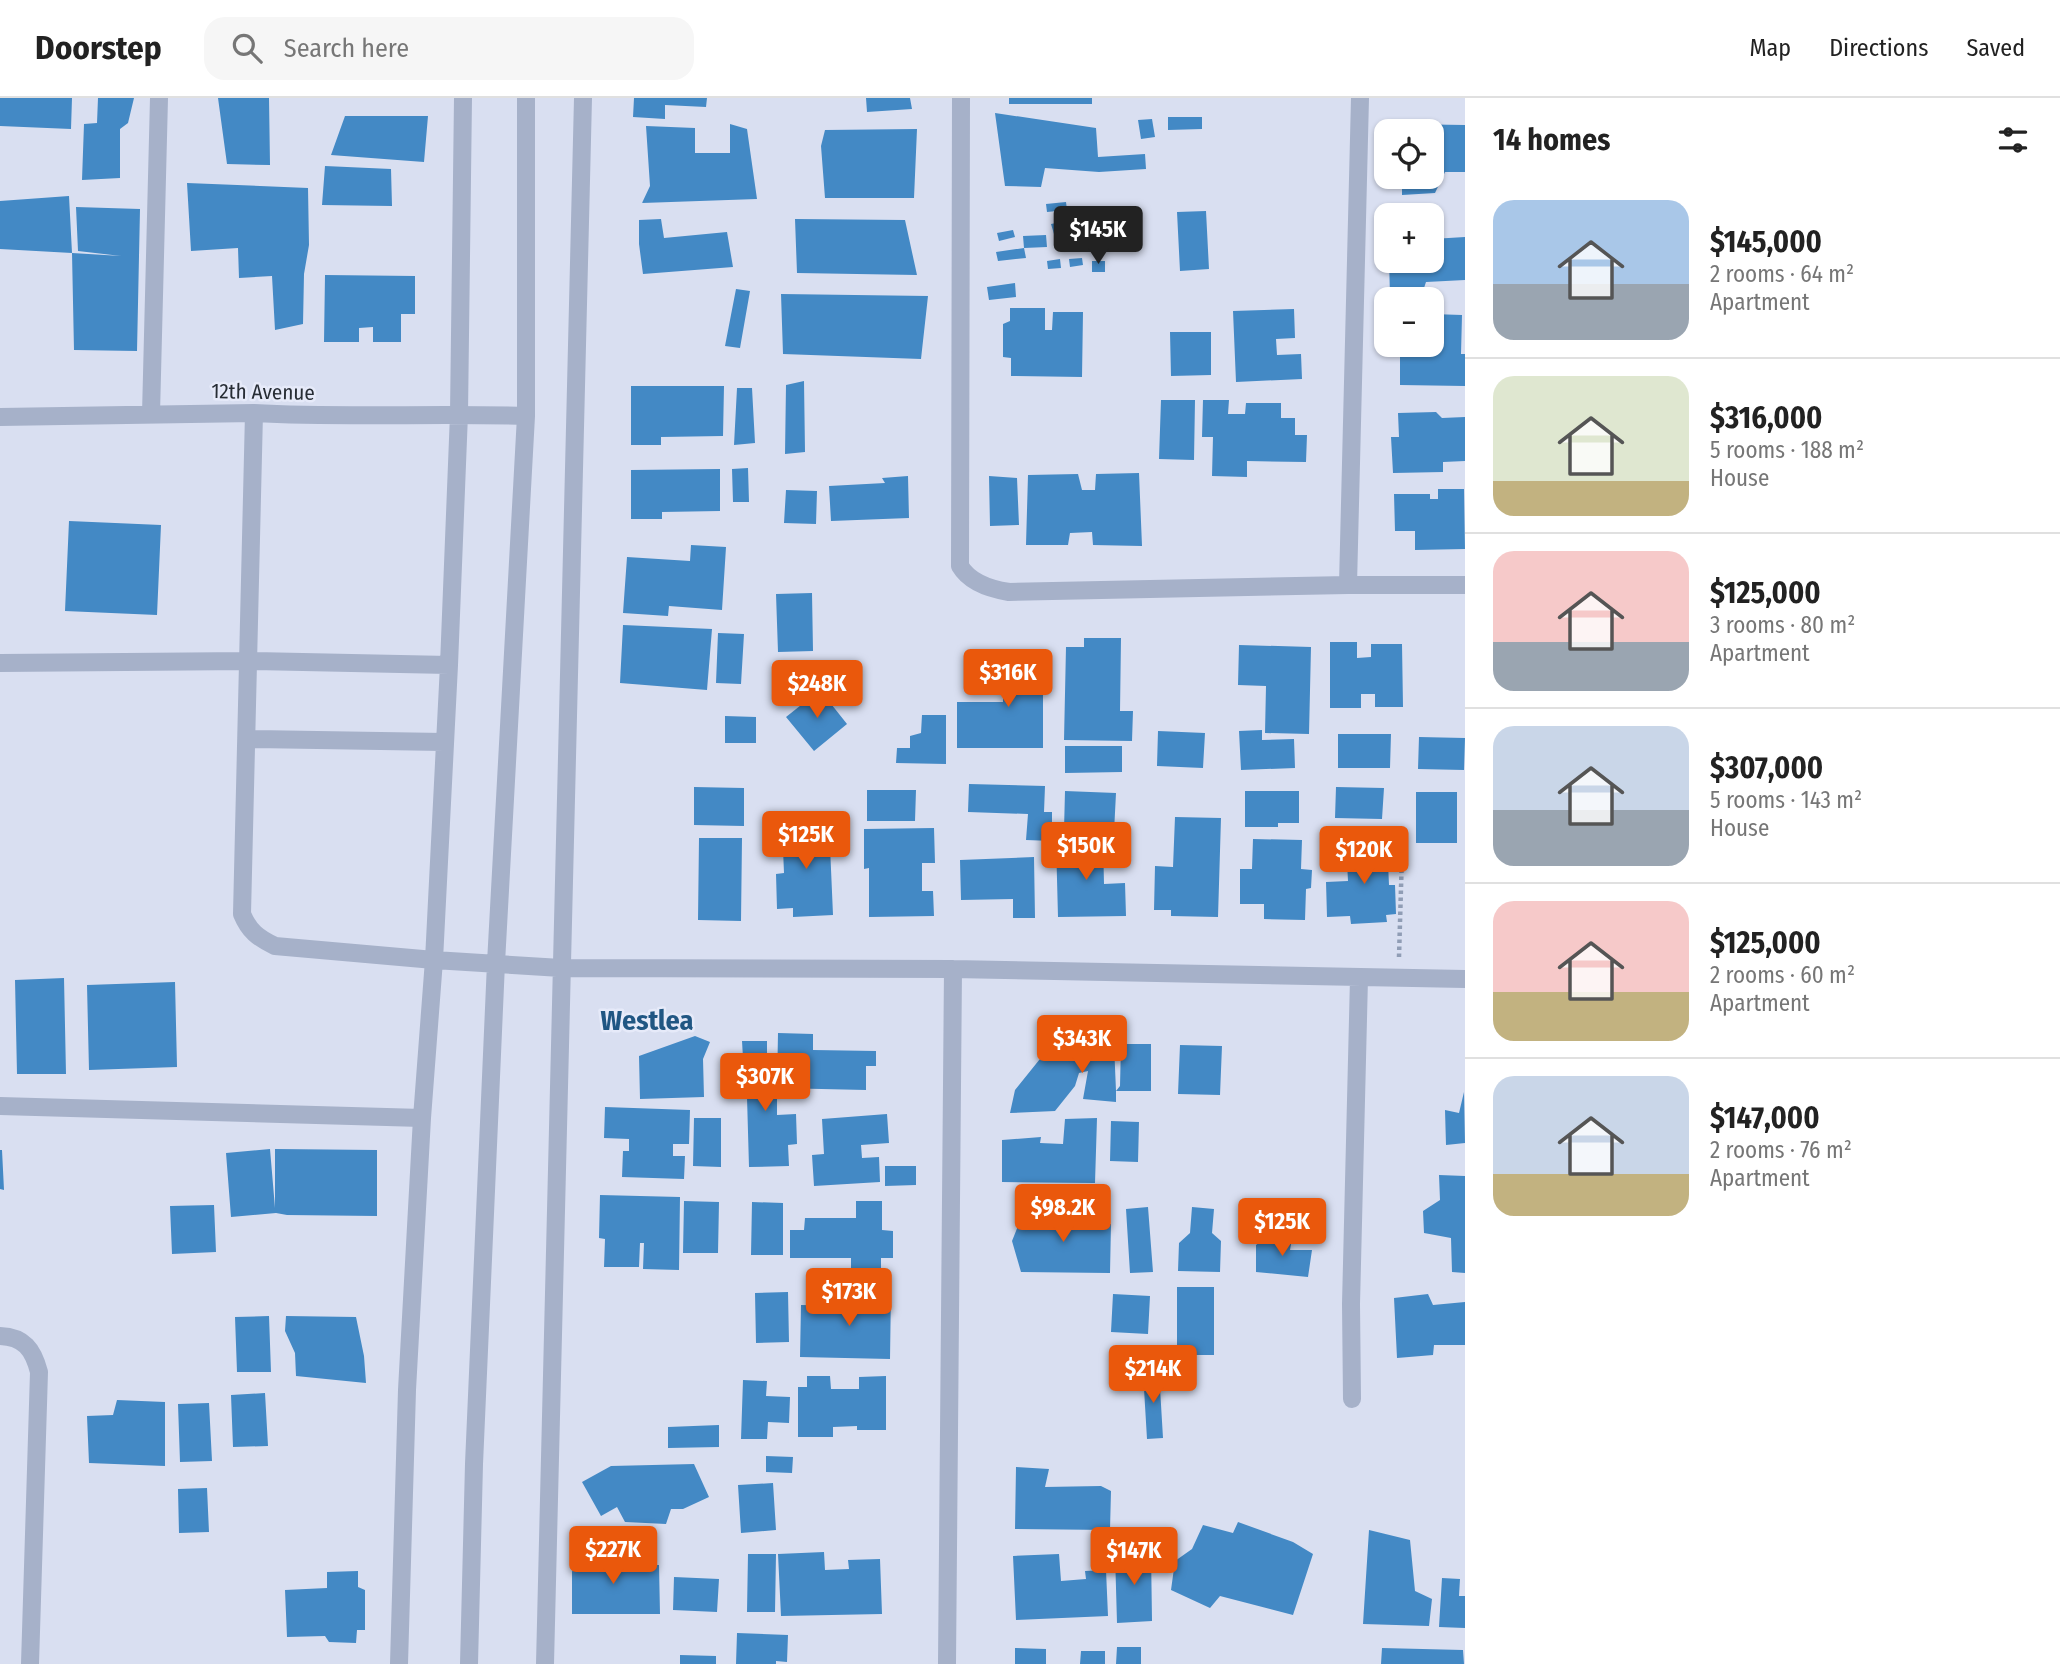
<!DOCTYPE html>
<html lang="en">
<head>
<meta charset="utf-8">
<style>
  body { margin:0; font-family:"Fira Sans Condensed",sans-serif; background:#f6f6f6; color:#222; height:100vh; display:flex; flex-direction:column; font-size:26px; white-space:nowrap }
  * { box-sizing:border-box; margin:0 }
  p { font-size:23px; color:#767676 }
  .icon { flex:none; width:38px; height:38px; fill:none; stroke:currentColor; stroke-width:2; stroke-linecap:round; stroke-linejoin:round }
  .map { position:relative; flex:1; overflow:hidden }
  .drawer { display:flex; flex-direction:column; background:#fff; width:595px }
  .drawer>* { flex:none }
  .tools { position:absolute; left:1374px; top:21px; display:grid; gap:14px }
  .tools a { display:grid; place-items:center; width:70px; height:70px; border-radius:14px; background:#fff; box-shadow:0 2px 5px #0004; font-size:35px }
  .price { position:absolute; translate:-50% -60px; padding:0 16px; border-radius:7px; background:#ea580c; color:#fff; font-size:23px; line-height:46px; filter:drop-shadow(0 2px 4px #0008) }
  .price::after { content:''; position:absolute; left:50%; top:42px; width:21px; height:16px; margin-left:-10px; background:inherit; clip-path:polygon(0 0,100% 0,50% 100%) }
  .price.active { background:#222; color:#fff }
  ul { padding:0; list-style:none }
  li { display:flex; align-items:center; gap:21px; height:175px; padding:0 28px }
  li+li { border-top:2px solid #e0e0e0 }
  li span { display:grid; place-items:center; flex:none; width:196px; height:140px; border-radius:21px; color:#555 }
  li>.icon { margin-inline-start:auto }
  span .icon { width:84px; height:84px; fill:#fffc; stroke-width:1 }
  li b { font-size:30px }
  h2 { display:flex; justify-content:space-between; align-items:center; height:84px; padding:0 28px; font-size:30px }
  header { display:flex; align-items:center; gap:42px; box-sizing:border-box; height:98px; padding:0 35px; background:#fff; border-bottom:2px solid #e0e0e0 }
  header strong { font-size:33px }
  nav { display:flex; gap:38px; margin-inline-start:auto; font-size:24px }
  .search { width:490px; height:63px; background:#f6f6f6; display:flex; align-items:center; gap:18px; box-sizing:border-box; padding:0 24px; border-radius:21px; color:#767676; font-size:26px }
  main { display:flex; flex:1; min-height:0 }
  .map>svg:first-child { display:block }
</style>
</head>
<body>
<header>
<strong>Doorstep</strong>
<div class="search"><svg class="icon" aria-label="search" viewBox="0 0 24 24"><circle cx="10" cy="10" r="6"/><path d="M15 15l6 6"/></svg>Search here</div>
<nav><a>Map</a><a>Directions</a><a>Saved</a></nav>
</header>
<main>
<div class="map">
<svg width="1465" height="1566" viewBox="0 0 1465 1566">
  <rect width="100%" height="100%" fill="#d9dff1"/>
  <path fill="#4389c5" d="M0,0H72L71,31L0,28Z
    M98,0H134L128,25L120,31V80L82,82L84,26L97,25Z
    M218,0H269L270,67L227,66Z
    M634,0H707L706,9L665,7V21L633,19Z
    M866,0H910L912,11L867,14Z
    M1009,0H1092V6H1009Z
    M995,15L1096,30L1098,59L1145,56L1146,71L1099,74L1045,70L1041,89L1005,88Z
    M345,18H428L424,64L331,57Z
    M1168,19H1202V31L1168,32Z
    M1152,21L1155,39L1141,41L1138,22Z
    M730,26L747,31L757,101L642,105L650,88L646,28L695,30V55H730Z
    M1401,26L1465,27V74H1445L1435,95L1402,97V79H1432V33H1401Z
    M917,31L914,100H825L821,48L825,32Z
    M325,68L391,71L392,108L322,107Z
    M187,85L308,90L309,147L304,176L303,226L275,232L272,178L239,180L238,150L191,153Z
    M69,98L72,155L121,158L78,153L76,109L140,111L137,253L74,252L72,155L0,151V103Z
    M1066,104L1067,112L1047,114L1046,106Z
    M1206,113L1209,171L1180,173L1177,114Z
    M661,121L664,140L727,134L733,169L643,176L639,146V122Z
    M795,121L905,122L917,177L797,175Z
    M1066,123L1068,133L1054,136L1051,126Z
    M1013,132L1015,139L999,143L997,135Z
    M1095,136L1108,138L1106,148L1093,145Z
    M1046,137L1047,149L1024,150L1023,138Z
    M1465,139V182L1426,184L1422,196L1390,197L1389,163H1432V141Z
    M1024,150L1026,160L998,163L996,154Z
    M1082,160L1083,167L1070,169L1069,161Z
    M1060,161L1061,170L1048,171L1047,163Z
    M1092,163H1105V174H1092Z
    M325,177L415,178V216H401V244H373V229L359,230V244H324Z
    M1015,185L1016,199L989,202L987,189Z
    M736,191L750,193L740,250L725,248Z
    M781,196L928,198L921,261L783,256Z
    M1010,210H1045V232H1052L1053,214H1083L1082,279L1011,278V260L1003,259V226L1010,223Z
    M1294,211L1295,240L1276,241L1277,257L1301,256L1302,281L1236,284L1233,213Z
    M1432,216L1462,217L1461,256H1465V288L1400,287V247H1432Z
    M1170,234H1211V277L1171,278Z
    M804,283L805,354L785,356L786,287Z
    M631,288H724L723,338L661,339V347H631Z
    M737,290H752L755,345L734,347Z
    M1161,302H1195L1194,362L1159,361Z
    M1203,302H1229L1228,316H1245L1246,305H1281V320H1295V337H1307L1306,364L1247,363V379L1212,378L1213,339H1202Z
    M1436,314L1442,320L1465,319V363L1443,364V374L1393,375L1391,339H1399L1398,315Z
    M748,370L749,404H733L732,371Z
    M720,371V413L662,414V421H631V372Z
    M1139,375L1142,448L1093,447L1092,434L1070,435L1068,447H1026L1028,377L1078,376L1082,392H1095L1096,376Z
    M908,378L909,420L831,423L829,388L885,385L882,380Z
    M989,378L1017,380L1019,427L990,428Z
    M1438,391H1464L1465,451L1415,452V433H1395L1394,396H1430V401H1438Z
    M786,392L817,393L816,426L784,425Z
    M69,423L161,427L157,517L65,513Z
    M691,447L726,449L722,512L669,508L668,518L623,515L627,459L690,463Z
    M812,495L813,553L778,554L776,496Z
    M623,527L712,531L707,592L620,585Z
    M718,535L744,536L741,586L716,585Z
    M1084,540H1121L1120,613H1133L1132,643L1064,642L1066,549H1084Z
    M1330,544H1357V560L1371,559V546H1402L1403,609H1375V596H1361V610H1330Z
    M1239,547L1311,549L1309,636L1265,635L1266,588L1238,587Z
    M1003,554H1043V650H957V604H1003Z
    M820,592L847,626L814,653L786,619Z
    M922,617H946V666L896,665L897,650H910V638L921,635Z
    M725,618L756,619V645H725Z
    M1262,632V642L1294,641L1295,670L1241,672L1239,633Z
    M1158,633L1205,635L1203,670L1157,668Z
    M1338,636H1391L1390,670H1338Z
    M1419,639L1465,640L1464,672L1418,671Z
    M1065,648H1122V674L1065,675Z
    M969,686L1045,688L1044,714H1052V743L1026,742L1028,716L968,714Z
    M694,689L744,690V728L694,727Z
    M1336,689L1384,690L1382,721L1335,720Z
    M867,692H916L915,723H867Z
    M1065,693L1116,695L1114,734L1064,732Z
    M1245,693H1299V725H1278V729H1245Z
    M1416,694H1457V745H1416Z
    M1175,719L1221,720L1218,819L1171,818V812H1154L1155,768L1173,769Z
    M829,725L833,817L793,819V810L777,811L776,776L784,775L782,727Z
    M934,730L935,765H922V793H933L934,818L869,819V770L864,771V731Z
    M699,740H742L741,823L698,822Z
    M1253,741L1302,742L1301,771L1312,772L1311,790L1306,791L1305,822L1264,821V806H1240V771H1252Z
    M1056,743H1103L1104,786L1125,785L1126,818L1058,819Z
    M1387,743L1389,787H1395L1396,816L1386,817L1387,824L1351,826L1350,818L1327,819L1326,784L1348,783L1346,745Z
    M1034,759L1035,820H1013V801L961,802L960,762Z
    M64,880L66,976H17L15,882Z
    M175,884L177,969L89,972L87,887Z
    M778,935L813,936V952L876,953V968H866V992L777,990Z
    M695,938L710,944L703,961L704,999L640,1001L639,958Z
    M742,943H767V996L777,998V1017L796,1016L797,1046L788,1047L789,1068L749,1069L747,999L767,996L745,994Z
    M1052,946H1114L1116,993L1120,988L1121,946H1151V993H1116V1004L1083,1001L1088,973L1079,975L1075,988L1055,1013L1010,1015L1015,992Z
    M1180,947L1222,948L1220,997L1178,996Z
    M1464,994L1465,1045L1446,1047L1445,1012L1459,1015Z
    M605,1009L690,1012L689,1046H673V1058H685L684,1081L622,1079L623,1053H629V1041L604,1040Z
    M887,1016L889,1045L861,1047L862,1060L879,1059L880,1084L814,1088L812,1057L824,1056L822,1021Z
    M694,1020H721V1069L693,1068Z
    M1097,1020L1095,1085L1002,1084V1042L1041,1039L1040,1045L1063,1046L1065,1021Z
    M1111,1023L1139,1024L1138,1064L1110,1063Z
    M270,1051L275,1110V1051L377,1052V1118L287,1117L276,1115L231,1119L226,1055Z
    M0,1052H2L4,1092L0,1091Z
    M885,1068H916V1087L885,1088Z
    M1439,1077L1465,1078V1175L1452,1174L1451,1140L1424,1135L1423,1113L1440,1102Z
    M600,1097L680,1099L679,1172L643,1171L644,1145H640L639,1169H604L605,1141L599,1140Z
    M684,1103L719,1104L718,1155H683Z
    M856,1103H882V1132L893,1133V1160H881V1171H851V1160H790V1132H804L805,1120H856Z
    M752,1104L783,1105V1157H751Z
    M214,1107L216,1154L172,1156L170,1108Z
    M1050,1108L1066,1109L1068,1121H1090L1111,1126L1110,1175L1021,1174L1012,1143L1020,1123L1035,1121Z
    M1148,1109L1153,1174L1130,1175L1126,1111Z
    M1192,1109L1214,1111L1212,1135L1221,1143L1220,1174L1178,1173L1179,1145L1190,1135Z
    M1265,1140L1292,1141L1290,1152H1312L1308,1179L1256,1174V1147Z
    M1177,1189H1214V1257H1177Z
    M856,1191L891,1192L890,1261L800,1259L801,1207L856,1208Z
    M788,1194L789,1244L756,1245L755,1195Z
    M1113,1196L1150,1198L1148,1236L1111,1234Z
    M1428,1196L1433,1207L1465,1204V1247H1434L1433,1257L1397,1260L1394,1200Z
    M269,1218L271,1274H237L235,1219Z
    M286,1218L356,1219L364,1258L366,1285L296,1278L295,1255L285,1233Z
    M1159,1273L1163,1340L1147,1341L1143,1274Z
    M807,1278H830L831,1291H859V1279L886,1278V1332H857V1328L833,1329V1339H798V1289H807Z
    M743,1282L767,1283L766,1298L790,1299L789,1325L768,1324L767,1341H741Z
    M265,1295L268,1348L233,1349L231,1297Z
    M117,1302L165,1304V1368L89,1365L87,1318L113,1317Z
    M209,1305L212,1363L180,1364L178,1306Z
    M719,1327V1349L668,1350V1329Z
    M766,1358L793,1359L792,1375L766,1374Z
    M694,1366L709,1399L683,1411H671L666,1426L625,1424L617,1409L601,1418L582,1384L611,1368Z
    M1016,1369L1049,1371L1045,1389L1101,1388L1111,1393L1110,1432L1015,1431Z
    M773,1385L776,1432L741,1435L738,1387Z
    M207,1390L209,1434L179,1435L178,1391Z
    M1238,1424L1293,1444L1313,1456L1293,1517L1220,1498L1210,1510L1171,1492L1175,1463L1192,1451L1203,1427L1233,1435Z
    M1369,1432L1410,1442L1415,1493L1432,1501L1429,1528L1363,1526Z
    M579,1450L615,1452L610,1468L659,1467L660,1516H572V1474Z
    M824,1454L825,1472L849,1471L848,1462L880,1461L882,1516L781,1518L778,1456Z
    M1151,1454L1152,1523L1117,1525L1115,1455Z
    M748,1456H776L775,1514H747Z
    M1059,1456L1061,1483L1086,1481L1085,1473L1106,1472L1108,1518L1016,1522L1013,1458Z
    M358,1473V1489L365,1492V1532H357L356,1545L329,1544L325,1538L287,1539L285,1492L327,1490V1474Z
    M674,1479L719,1481L717,1514L673,1512Z
    M1442,1480L1460,1481L1459,1498H1465V1530L1439,1529Z
    M737,1535L788,1537L787,1564L776,1563V1566H736Z
    M1117,1549H1141V1566H1116Z
    M1015,1550L1046,1551V1566H1015Z
    M1382,1550L1463,1552L1464,1566H1381Z
    M1081,1553H1105V1566H1080Z
    M680,1557L716,1558V1566H680Z"/>
  <g fill="none" stroke-linecap="round" stroke-linejoin="round">
    <path stroke="#909db5" stroke-width="4.5" stroke-dasharray="3.5 3.5" stroke-linecap="butt" d="M1399,859L1402,756"/>
    <path stroke="#a6b1c9" stroke-width="18" d="M961,0L960,468C970,485 990,491 1009,494L1348,487H1465
      M254,315L242,816C249,833 258,840 275,848L434,862L561,870L953,871L1465,881
      M151,316L159,0
      M0,319L254,315C345,320 435,315 526,318
      M1348,487L1360,0
      M0,565L249,563L449,567
      M247,641L444,644
      M0,1008L422,1020
      M0,1238C24,1239 33,1251 39,1274L30,1566
      M1352,1301L1351,1206L1359,880
      M399,1566L407,1292L422,1020L434,862L449,567L459,316L463,0
      M469,1566L474,1366L496,865L526,318V0
      M545,1566L583,0
      M947,1566L953,871"/>
  </g>
  <g text-anchor="middle" stroke-width="5" stroke-linejoin="round" paint-order="stroke">
    <g font-size="21" fill="#272d35" stroke="#e6eaf9">
      <text transform="translate(263 294) rotate(1)" y="7">12th Avenue</text>
    </g>
    <g font-size="28" font-weight="bold" fill="#205683" stroke="#e6eaf9">
      <text x="647" y="932">Westlea</text>
    </g>
  </g>
</svg>
<div class="tools">
<a><svg class="icon" aria-label="locate" viewBox="0 0 24 24"><circle cx="12" cy="12" r="6"/><path d="M12 2v4M12 18v4M2 12h4M18 12h4"/></svg></a>
<a>+</a>
<a>−</a>
</div>
<b class="price active" style="left:1098px;top:168px">$145K</b>
<b class="price" style="left:1008px;top:611px">$316K</b>
<b class="price" style="left:817px;top:622px">$248K</b>
<b class="price" style="left:806px;top:773px">$125K</b>
<b class="price" style="left:1086px;top:784px">$150K</b>
<b class="price" style="left:1364px;top:788px">$120K</b>
<b class="price" style="left:1082px;top:977px">$343K</b>
<b class="price" style="left:765px;top:1015px">$307K</b>
<b class="price" style="left:1063px;top:1146px">$98.2K</b>
<b class="price" style="left:1282px;top:1160px">$125K</b>
<b class="price" style="left:849px;top:1230px">$173K</b>
<b class="price" style="left:1153px;top:1307px">$214K</b>
<b class="price" style="left:613px;top:1488px">$227K</b>
<b class="price" style="left:1134px;top:1489px">$147K</b>
</div>
<section class="drawer">
<h2>14 homes<svg class="icon" aria-label="filters" viewBox="0 0 24 24"><path d="M4 7h16M4 17h16"/><circle cx="9" cy="7" r="2"/><circle cx="15" cy="17" r="2"/></svg></h2>
<ul>
<li><span style="background:linear-gradient(#a9c7e8 60%,#9aa5b1 0)"><svg class="icon" aria-label="home" viewBox="0 0 24 24"><path d="M3 11l9-7 9 7M6 9v11h12V9"/></svg></span><div><b>$145,000</b><p>2 rooms · 64 m²</p><p>Apartment</p></div></li>
<li><span style="background:linear-gradient(#dfe7d0 75%,#c2b280 0)"><svg class="icon" aria-label="home" viewBox="0 0 24 24"><path d="M3 11l9-7 9 7M6 9v11h12V9"/></svg></span><div><b>$316,000</b><p>5 rooms · 188 m²</p><p>House</p></div></li>
<li><span style="background:linear-gradient(#f6c9c9 65%,#9aa5b1 0)"><svg class="icon" aria-label="home" viewBox="0 0 24 24"><path d="M3 11l9-7 9 7M6 9v11h12V9"/></svg></span><div><b>$125,000</b><p>3 rooms · 80 m²</p><p>Apartment</p></div></li>
<li><span style="background:linear-gradient(#c9d6e8 60%,#9aa5b1 0)"><svg class="icon" aria-label="home" viewBox="0 0 24 24"><path d="M3 11l9-7 9 7M6 9v11h12V9"/></svg></span><div><b>$307,000</b><p>5 rooms · 143 m²</p><p>House</p></div></li>
<li><span style="background:linear-gradient(#f6c9c9 65%,#c2b280 0)"><svg class="icon" aria-label="home" viewBox="0 0 24 24"><path d="M3 11l9-7 9 7M6 9v11h12V9"/></svg></span><div><b>$125,000</b><p>2 rooms · 60 m²</p><p>Apartment</p></div></li>
<li><span style="background:linear-gradient(#c9d6e8 70%,#c2b280 0)"><svg class="icon" aria-label="home" viewBox="0 0 24 24"><path d="M3 11l9-7 9 7M6 9v11h12V9"/></svg></span><div><b>$147,000</b><p>2 rooms · 76 m²</p><p>Apartment</p></div></li>
</ul>
</section>
</main>
</body>
</html>
